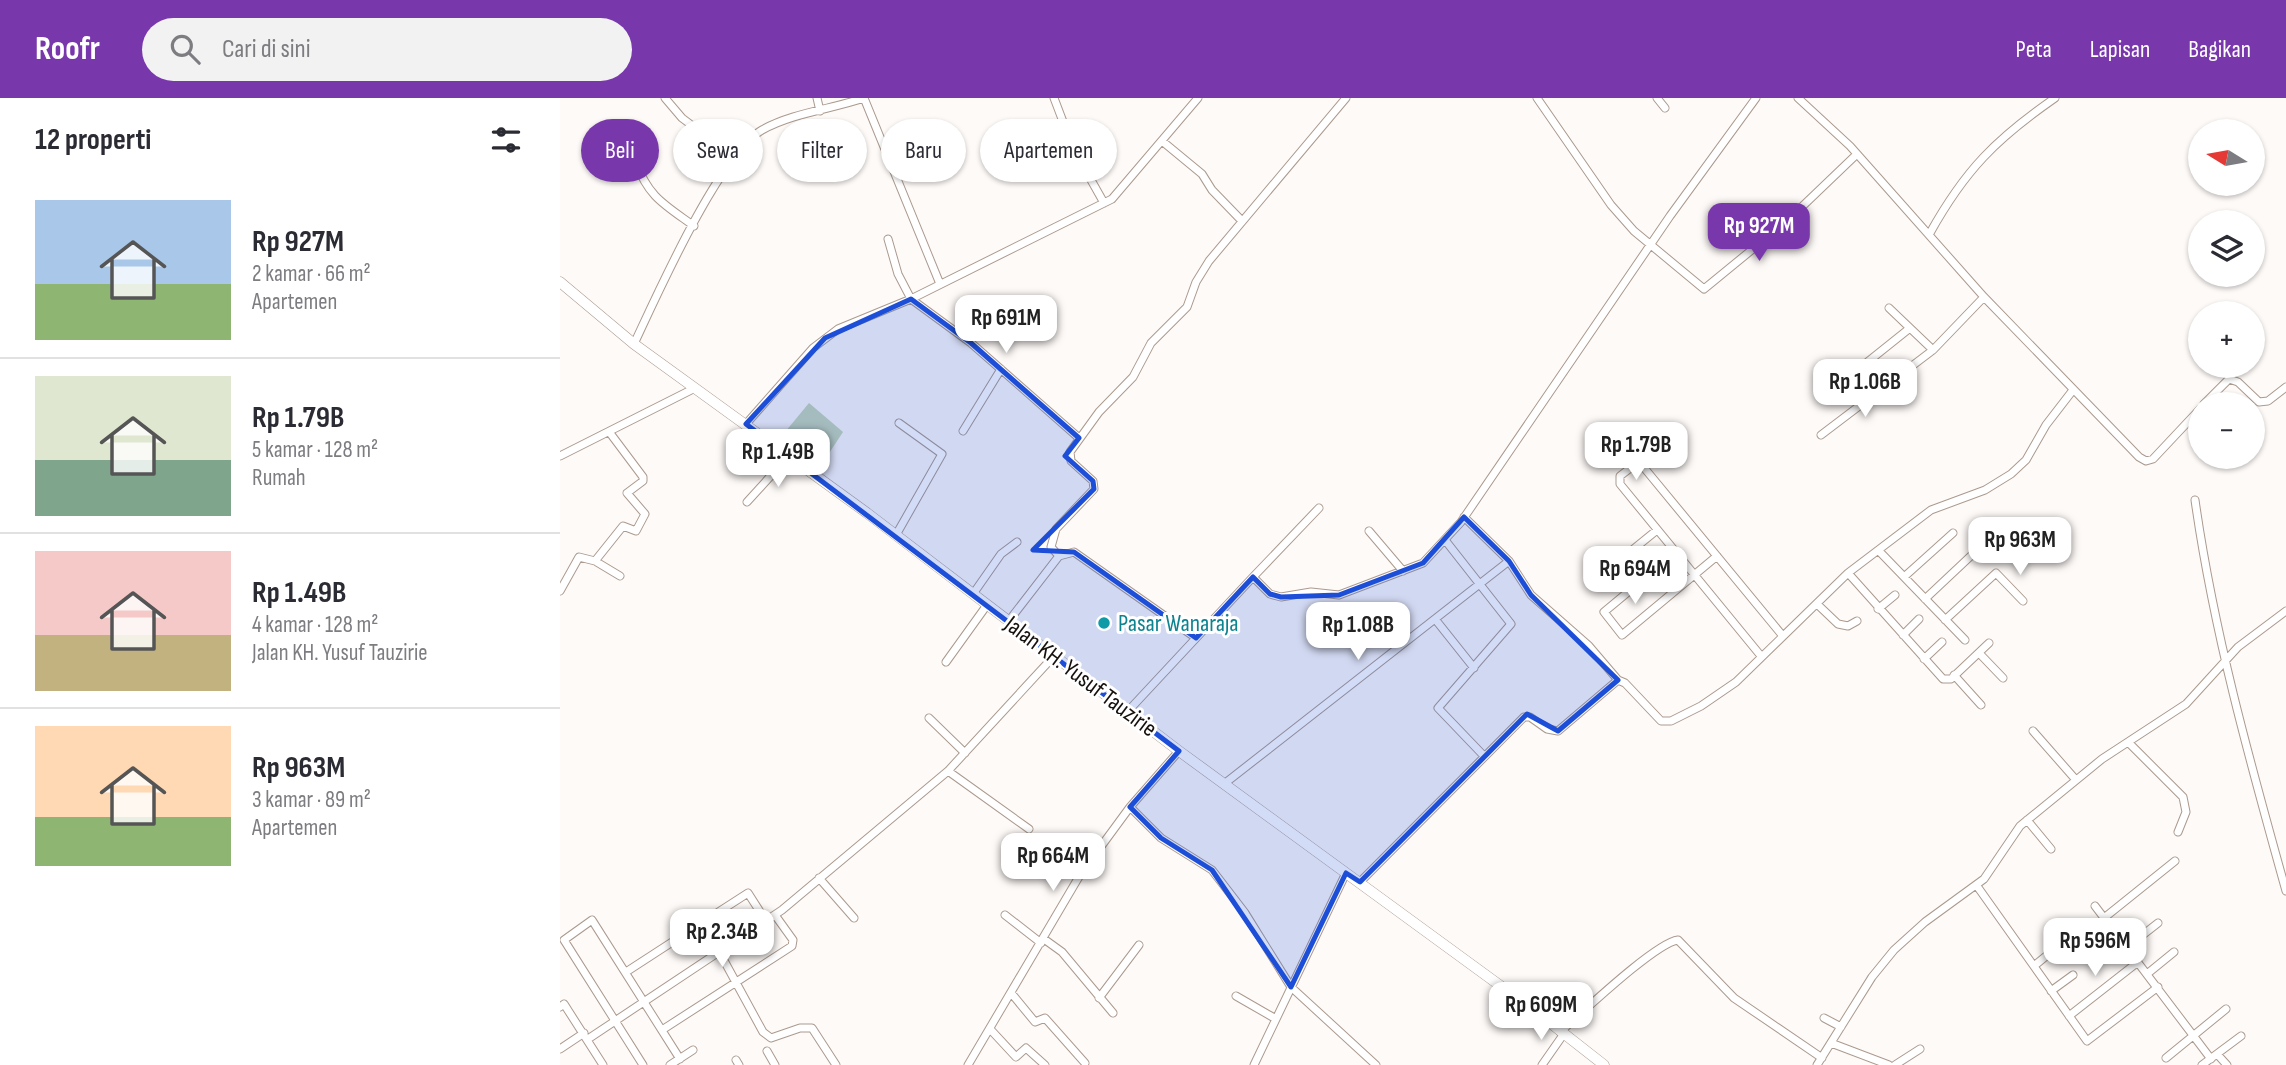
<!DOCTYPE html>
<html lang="id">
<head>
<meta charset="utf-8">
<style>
  body { margin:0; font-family:"Sofia Sans Condensed",sans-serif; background:#f2f2f3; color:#2b2b33; height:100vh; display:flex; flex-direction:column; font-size:26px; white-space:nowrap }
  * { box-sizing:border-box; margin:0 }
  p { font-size:23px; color:#7c7c81 }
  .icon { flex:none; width:38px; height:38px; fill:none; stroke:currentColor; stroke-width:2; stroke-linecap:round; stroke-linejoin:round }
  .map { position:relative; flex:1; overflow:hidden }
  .side { display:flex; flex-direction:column; background:#fff; width:560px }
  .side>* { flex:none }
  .guide { position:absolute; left:21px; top:21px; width:665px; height:63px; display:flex; gap:14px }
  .needle { width:46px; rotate:281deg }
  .tools { position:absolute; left:1628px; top:21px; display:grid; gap:14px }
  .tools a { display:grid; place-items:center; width:77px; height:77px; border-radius:50%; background:#fff; box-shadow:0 2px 5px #0004; font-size:35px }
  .price { position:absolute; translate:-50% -60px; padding:0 16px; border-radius:14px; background:#fff; color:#222; font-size:23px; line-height:46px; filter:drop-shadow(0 2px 4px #0008) }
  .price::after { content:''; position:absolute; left:50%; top:42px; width:21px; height:16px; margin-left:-10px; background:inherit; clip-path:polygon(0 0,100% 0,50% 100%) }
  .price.active { background:#7937ac; color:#fff }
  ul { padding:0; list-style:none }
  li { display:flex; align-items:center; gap:21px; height:175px; padding:0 35px }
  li+li { border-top:2px solid #e1e1e2 }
  li span { display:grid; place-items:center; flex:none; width:196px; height:140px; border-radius:0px; color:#555 }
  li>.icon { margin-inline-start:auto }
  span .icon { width:84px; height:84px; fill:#fffc; stroke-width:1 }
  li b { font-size:30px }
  h2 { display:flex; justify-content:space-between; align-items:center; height:84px; padding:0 35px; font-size:30px }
  .chip { padding:0 24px; border-radius:32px; background:#fff; box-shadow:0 2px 5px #0004; font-size:24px; line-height:63px }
  .chip.active { background:#7937ac; color:#fff }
  header { display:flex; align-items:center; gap:42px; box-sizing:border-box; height:98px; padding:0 35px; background:#7937ac; color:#fff }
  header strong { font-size:33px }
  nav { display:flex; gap:38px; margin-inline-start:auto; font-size:24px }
  .search { width:490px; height:63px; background:#f2f2f3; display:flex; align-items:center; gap:18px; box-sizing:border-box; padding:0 24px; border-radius:38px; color:#7c7c81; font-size:26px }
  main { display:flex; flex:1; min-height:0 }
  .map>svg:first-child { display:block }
</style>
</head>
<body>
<header>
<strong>Roofr</strong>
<div class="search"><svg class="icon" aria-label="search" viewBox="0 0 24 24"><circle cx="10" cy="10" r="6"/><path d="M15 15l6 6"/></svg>Cari di sini</div>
<nav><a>Peta</a><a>Lapisan</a><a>Bagikan</a></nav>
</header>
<main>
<section class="side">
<h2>12 properti<svg class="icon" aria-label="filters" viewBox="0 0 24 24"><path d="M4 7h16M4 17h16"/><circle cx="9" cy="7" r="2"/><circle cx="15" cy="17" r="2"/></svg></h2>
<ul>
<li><span style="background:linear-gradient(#a9c7e8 60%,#8fb573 0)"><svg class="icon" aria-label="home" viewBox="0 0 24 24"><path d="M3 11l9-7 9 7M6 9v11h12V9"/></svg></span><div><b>Rp 927M</b><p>2 kamar · 66 m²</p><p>Apartemen</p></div></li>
<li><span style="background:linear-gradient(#dfe7d0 60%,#7fa58c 0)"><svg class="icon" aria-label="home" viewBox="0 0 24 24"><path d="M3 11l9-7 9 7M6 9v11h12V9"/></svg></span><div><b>Rp 1.79B</b><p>5 kamar · 128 m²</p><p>Rumah</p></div></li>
<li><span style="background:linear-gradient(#f6c9c9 60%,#c2b280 0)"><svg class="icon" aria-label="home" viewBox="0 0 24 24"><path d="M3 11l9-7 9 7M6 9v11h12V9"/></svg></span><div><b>Rp 1.49B</b><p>4 kamar · 128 m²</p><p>Jalan KH. Yusuf Tauzirie</p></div></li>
<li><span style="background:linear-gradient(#ffd9b3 65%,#8fb573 0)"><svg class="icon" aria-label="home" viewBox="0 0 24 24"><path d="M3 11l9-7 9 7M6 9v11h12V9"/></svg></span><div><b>Rp 963M</b><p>3 kamar · 89 m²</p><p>Apartemen</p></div></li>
</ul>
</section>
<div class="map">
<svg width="1726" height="967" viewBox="0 0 1726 967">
  <rect width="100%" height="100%" fill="#fefaf8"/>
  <path fill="#c7d7b8" d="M249,305L283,334L256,375L216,345Z"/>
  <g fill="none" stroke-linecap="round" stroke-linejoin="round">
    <g stroke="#ab9a8e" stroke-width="9">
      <path id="minor" d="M105,0L122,20L174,59
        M257,0L260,13
        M494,0L513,50L544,105
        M977,0L1051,107L1074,133L1144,191L1227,123L1297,56
        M1097,0L1105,10
        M1238,0L1290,48L1424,199L1579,359L1586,363L1593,361L1640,311
        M602,43L642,76L652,92L682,123
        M76,64C88,99 105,107 134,128
        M1370,135C1405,72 1436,41 1495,0
        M328,141L338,176L351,201L411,245L519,340
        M1329,210L1373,252
        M74,246C97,197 159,57 202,32C232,15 272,11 304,0L380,186
        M1280,286L1350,230
        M1644,306L1669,281L1678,284L1699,304L1708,303L1726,289
        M186,326L253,250L278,231L351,201L552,101L638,0
        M403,333L441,271
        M1261,337L1373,252L1424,199
        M0,358L135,290
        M1635,402C1654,536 1690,664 1726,793
        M187,404L228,359
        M904,419L949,463L971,497L1029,548L1058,582
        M809,433L843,473
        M336,437L382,356L339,325
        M885,442L951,526L878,610L924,658
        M1319,453L1405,542
        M1116,454L1044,514L1062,537L1157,458
        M35,463L63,428L76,433L85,416L67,395L83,383V379L50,335
        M1049,471L1097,432
        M1288,475L1383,581H1391L1429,545
        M693,479L759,410
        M1344,479L1393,435
        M0,493L19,459L35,463L60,478
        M413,496L441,456L457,444
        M1365,501L1415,454
        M1257,506L1278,526L1288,528L1297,523
        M1318,511L1335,497
        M875,521L914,570
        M1385,522L1436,475L1463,503
        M448,524L499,458
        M1343,537L1359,521
        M636,540L514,454L499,458L491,449L496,431L534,391L533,383L511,363L510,354L539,314L573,279L591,245L627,209L636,184L649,163L786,0
        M1419,555L1443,580
        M1201,558L1060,386V378L1077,365L1081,366L1222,537
        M1364,561L1382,544
        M386,564L427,507
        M1394,577L1421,607
        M569,612L693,479L710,496L721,499L751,494L779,497L863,465L901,424L1110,118L1196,0
        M369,620L405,655
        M1473,633L1516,682
        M1568,644L1623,699L1626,714L1618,734
        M388,673L469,731
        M664,686L949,463
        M570,709L601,740L652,772L685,815L731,889L816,967
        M1467,722L1491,751
        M259,780L294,820
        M800,784L964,619H970L987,631L998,633L1058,582L1065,585L1101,623H1111L1141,608L1176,584L1288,475L1371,412L1425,392L1451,376L1466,362L1486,327L1513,292
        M1417,788L1527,943L1598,889
        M1535,808L1651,961
        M445,817L481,845
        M1544,820L1615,763
        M143,824L188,795L206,823
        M484,841L502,854L553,915
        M1566,850L1598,825
        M1474,868L1496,850
        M66,874L143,824L203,934L211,940L240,930H252L276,967
        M1587,876L1614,854
        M1491,893L1513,877
        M452,896L475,924L485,920L525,965
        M676,898L716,921
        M539,900L579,847
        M0,909L4,906L43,967
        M1509,918L1578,864
        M1264,920L1281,929
        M430,931L456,959L466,950L485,967
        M102,932L232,848L233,842L215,817
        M1000,934C1021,916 1095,845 1118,842L1174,900L1262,960
        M28,941L222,812L388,673L494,558
        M1271,945L1329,967
        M0,951L24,935
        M207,953L215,967
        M1657,956L1667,967
        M1606,960L1666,911
        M176,962L179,967
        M83,967L4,842L32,822L120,961
        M110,967L133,952
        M408,967L520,777L570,709L619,653
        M694,967L786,775
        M982,967L1003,937
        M1257,967L1312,879L1334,852L1365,824L1424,781L1460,728L1542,661L1626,606L1678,549L1726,513
        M1335,967L1360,951
        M1642,967L1681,938"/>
    </g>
    <g stroke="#ab9a8e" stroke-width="11">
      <path id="secondary" d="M0,184L74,246L307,415L619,653L979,916L1044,967"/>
    </g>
    <use href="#minor" stroke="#fff" stroke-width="7"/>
    <use href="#secondary" stroke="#fff" stroke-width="10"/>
  </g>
  <path fill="#1d4ed8" fill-opacity="0.2" stroke="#1d4ed8" stroke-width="5" stroke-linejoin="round" d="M351,201L411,245L519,340L505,358L533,383L534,391L473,452L514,454L636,540L693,479L710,496L721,499L779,497L863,465L904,419L949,463L971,497L1058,582L998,633L967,616L800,784L786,775L731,889L652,772L601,740L570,709L619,653L186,326L265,240Z"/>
  <circle fill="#0f9aa8" stroke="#fff" stroke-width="2.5" cx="544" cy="525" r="7"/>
  <g text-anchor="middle" stroke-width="6" stroke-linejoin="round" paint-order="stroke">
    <g font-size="24" fill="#0d838f" stroke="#fff" text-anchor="start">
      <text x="558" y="533">Pasar Wanaraja</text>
    </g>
    <g font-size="24" fill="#17110d" stroke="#fff">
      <text transform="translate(521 578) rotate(37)" y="8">Jalan KH. Yusuf Tauzirie</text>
    </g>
  </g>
</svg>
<div class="tools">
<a><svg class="needle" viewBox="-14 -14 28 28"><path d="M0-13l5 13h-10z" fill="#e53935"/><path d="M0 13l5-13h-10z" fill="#7c7c81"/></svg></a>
<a><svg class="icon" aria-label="layers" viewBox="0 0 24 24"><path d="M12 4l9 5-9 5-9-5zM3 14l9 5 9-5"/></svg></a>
<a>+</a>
<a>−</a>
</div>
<b class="price active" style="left:1199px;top:165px">Rp 927M</b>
<b class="price" style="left:446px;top:257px">Rp 691M</b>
<b class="price" style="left:1305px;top:321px">Rp 1.06B</b>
<b class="price" style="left:1076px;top:384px">Rp 1.79B</b>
<b class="price" style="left:218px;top:391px">Rp 1.49B</b>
<b class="price" style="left:1460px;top:479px">Rp 963M</b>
<b class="price" style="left:1075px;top:508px">Rp 694M</b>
<b class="price" style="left:798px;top:564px">Rp 1.08B</b>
<b class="price" style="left:493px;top:795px">Rp 664M</b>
<b class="price" style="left:162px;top:871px">Rp 2.34B</b>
<b class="price" style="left:1535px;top:880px">Rp 596M</b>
<b class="price" style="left:981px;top:944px">Rp 609M</b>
<div class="guide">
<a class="chip active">Beli</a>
<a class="chip">Sewa</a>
<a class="chip">Filter</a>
<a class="chip">Baru</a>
<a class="chip">Apartemen</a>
</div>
</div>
</main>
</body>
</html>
